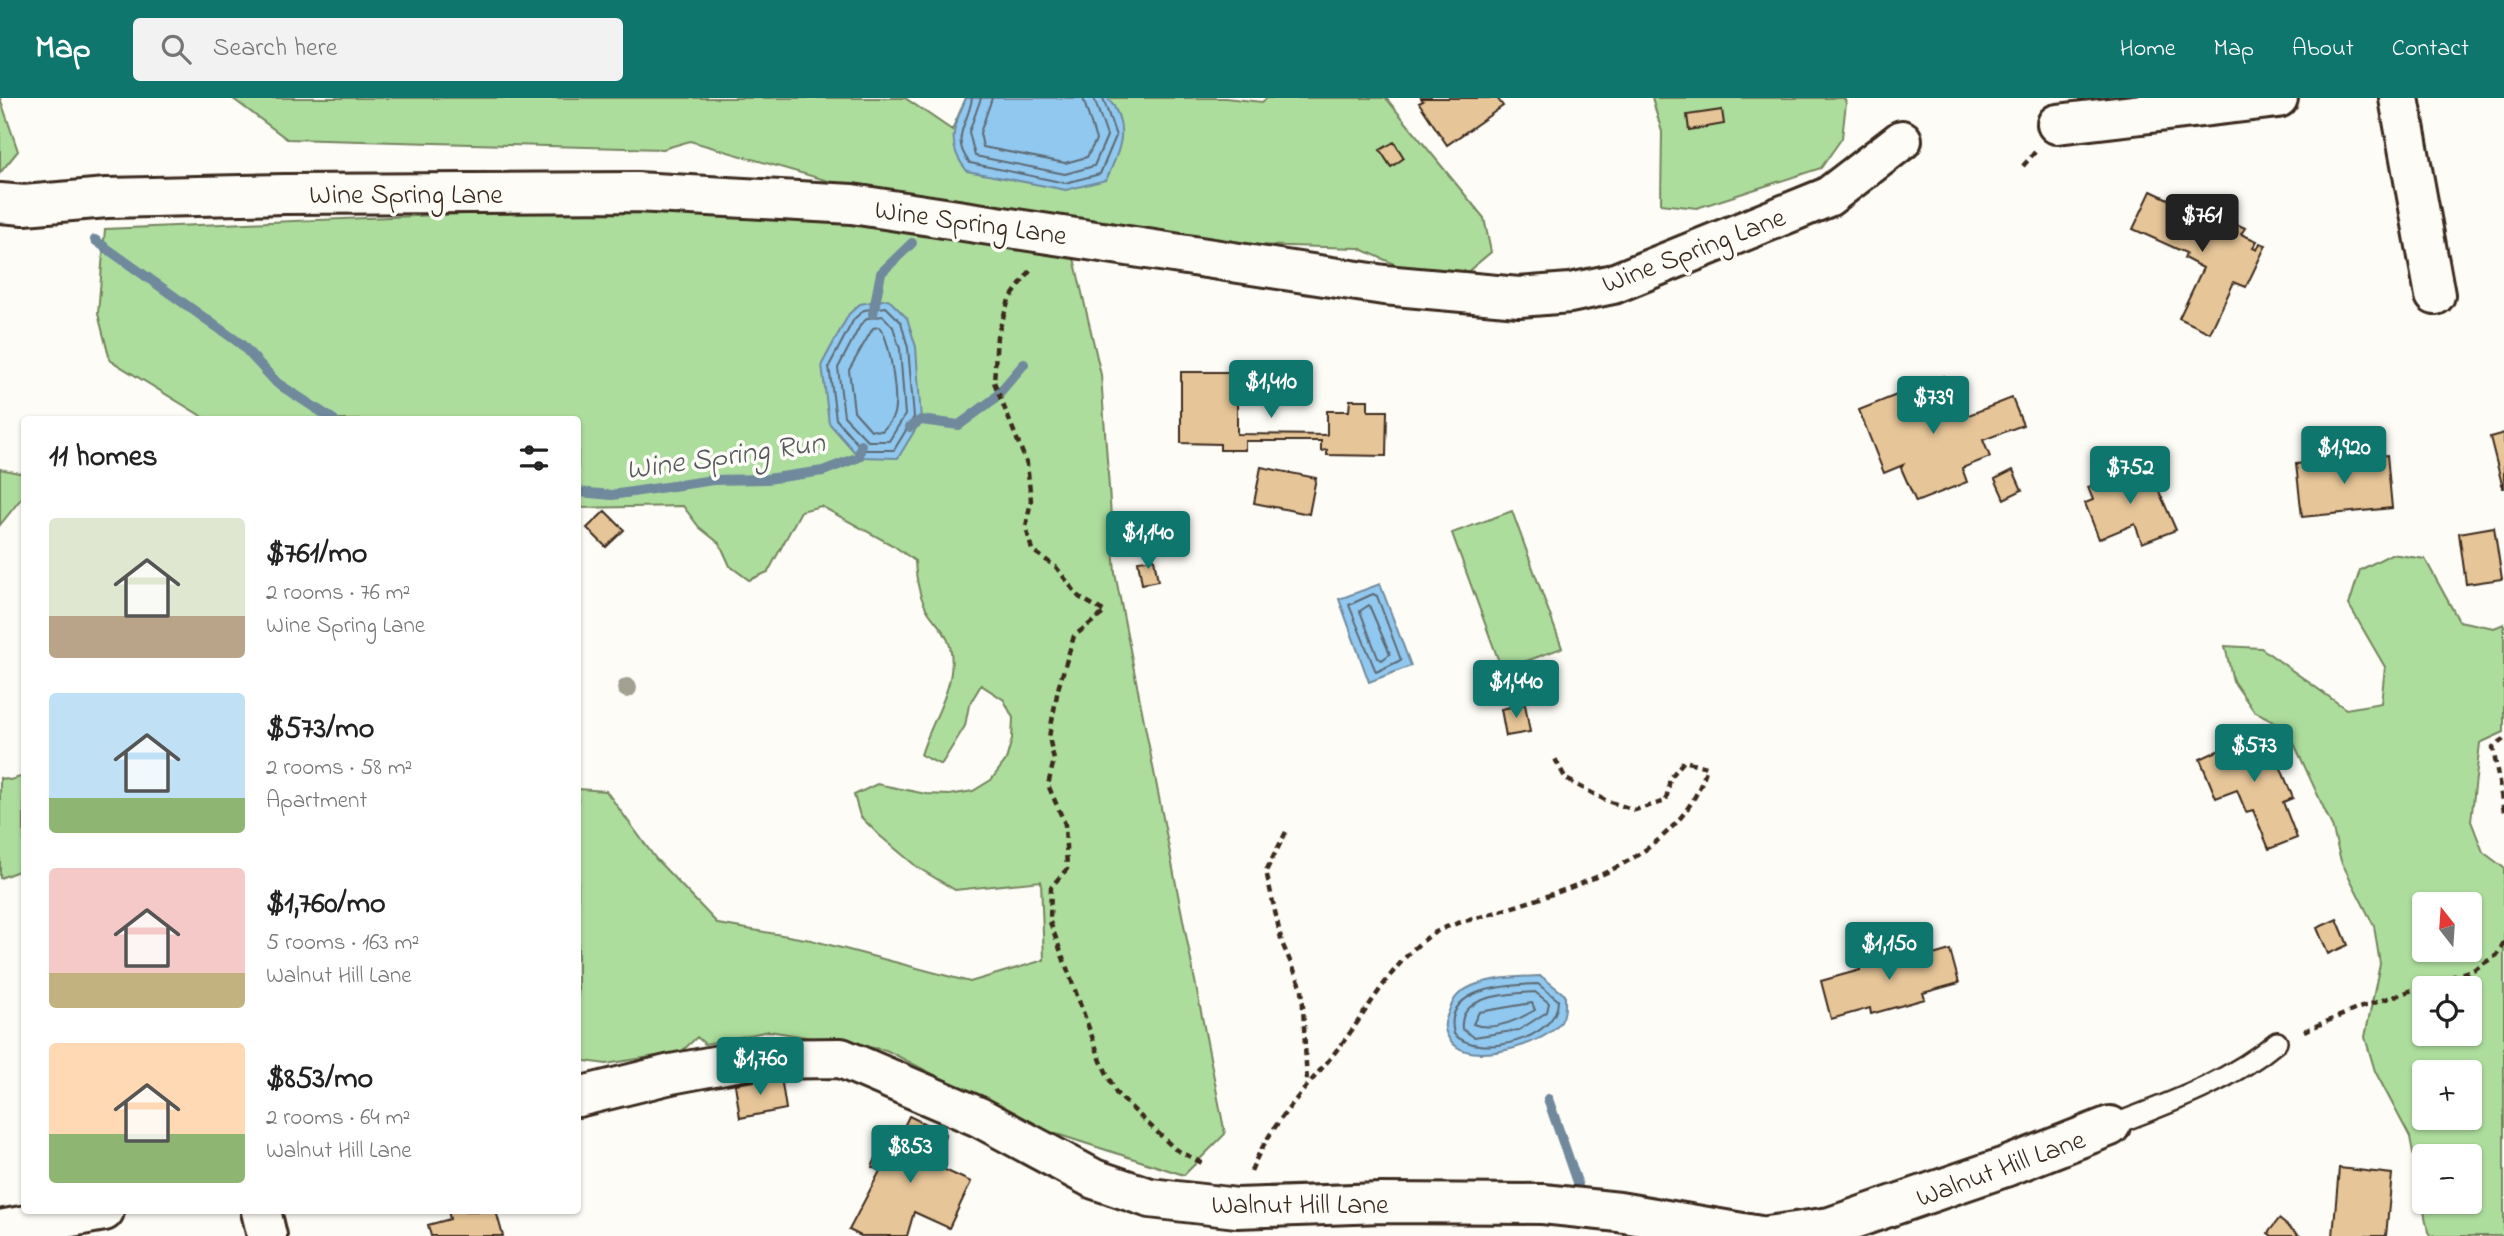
<!DOCTYPE html>
<html lang="en">
<head>
<meta charset="utf-8">
<style>
  body { margin:0; font-family:"Indie Flower",sans-serif; background:#f2f2f2; color:#222; height:100vh; display:flex; flex-direction:column; font-size:26px; white-space:nowrap }
  * { box-sizing:border-box; margin:0 }
  p { font-size:23px; color:#767676 }
  .icon { flex:none; width:38px; height:38px; fill:none; stroke:currentColor; stroke-width:2; stroke-linecap:round; stroke-linejoin:round }
  .map { position:relative; flex:1; overflow:hidden }
  .details { position:absolute; left:21px; top:318px; width:560px; height:798px; display:flex; flex-direction:column; background:#fff; border-radius:7px; box-shadow:0 2px 5px #0004 }
  .details>* { flex:none }
  .needle { width:46px; rotate:343deg }
  .buttons { position:absolute; left:2412px; top:794px; display:grid; gap:14px }
  .buttons a { display:grid; place-items:center; width:70px; height:70px; border-radius:7px; background:#fff; box-shadow:0 2px 5px #0004; font-size:35px }
  .price { position:absolute; translate:-50% -60px; padding:0 16px; border-radius:7px; background:#0f766e; color:#fff; font-size:23px; line-height:46px; filter:drop-shadow(0 2px 4px #0008) }
  .price::after { content:''; position:absolute; left:50%; top:42px; width:21px; height:16px; margin-left:-10px; background:inherit; clip-path:polygon(0 0,100% 0,50% 100%) }
  .price.active { background:#222; color:#fff }
  ul { padding:0; list-style:none }
  li { display:flex; align-items:center; gap:21px; height:175px; padding:0 28px }
  li span { display:grid; place-items:center; flex:none; width:196px; height:140px; border-radius:7px; color:#555 }
  li>.icon { margin-inline-start:auto }
  span .icon { width:84px; height:84px; fill:#fffc; stroke-width:1 }
  li b { font-size:30px }
  h2 { display:flex; justify-content:space-between; align-items:center; height:84px; padding:0 28px; font-size:30px }
  header { display:flex; align-items:center; gap:42px; box-sizing:border-box; height:98px; padding:0 35px; background:#0f766e; color:#fff }
  header strong { font-size:33px }
  nav { display:flex; gap:38px; margin-inline-start:auto; font-size:24px }
  .search { width:490px; height:63px; background:#f2f2f2; display:flex; align-items:center; gap:18px; box-sizing:border-box; padding:0 24px; border-radius:7px; color:#767676; font-size:26px }
  .map>svg:first-child { display:block }
</style>
</head>
<body>
<header>
<strong>Map</strong>
<div class="search"><svg class="icon" aria-label="search" viewBox="0 0 24 24"><circle cx="10" cy="10" r="6"/><path d="M15 15l6 6"/></svg>Search here</div>
<nav><a>Home</a><a>Map</a><a>About</a><a>Contact</a></nav>
</header>
<div class="map">
<svg width="2504" height="1138" viewBox="0 0 2504 1138">
  <rect width="100%" height="100%" fill="#fdfcf7"/>
  <filter id="ink" filterUnits="userSpaceOnUse"><feTurbulence type="fractalNoise" baseFrequency=".0143" numOctaves="2"/><feDisplacementMap in="SourceGraphic" scale="14" xChannelSelector="R" yChannelSelector="G"/><feConvolveMatrix kernelMatrix="1 2 1 2 8 2 1 2 1" color-interpolation-filters="sRGB"/></filter>
  <g filter="url(#ink)">
    <path fill="#addd9d" stroke="#74845e" stroke-width="2" fill-rule="evenodd" d="M0,0L18,53L0,75Z
      M232,0H905L952,32L966,0H1225L1262,4L1267,0H1386L1484,120L1491,154L1465,176L1427,181L1359,150L1251,147L1214,152L1143,143L1113,124L884,99L690,43L663,51L287,41Z
      M1652,0H1844L1846,5L1842,40L1821,70L1697,110L1661,106L1662,34Z
      M630,109L814,117L969,137L1074,160L1101,277L1115,475L1225,1036L1184,1077L1038,1030L886,952L769,933L705,946L697,939L681,954L606,966L578,962V691L606,693L656,761L718,826L811,842L970,884L1044,862L1041,783L955,792L917,769L879,737L860,718L854,697L877,686L926,696L949,697L973,693L991,682L1006,662L1012,641L1013,620L1004,602L981,587L969,607L965,628L941,667L921,657C931,622 959,587 950,548C946,534 937,526 929,515C919,500 916,481 915,463L894,448L821,408L801,413L768,474L749,482L730,468L720,446L699,429L683,408L578,410V322H208L110,262L98,216L105,131Z
      M0,371L24,376V397L0,427Z
      M1512,413L1562,550L1502,572L1452,435Z
      M2391,456L2425,461L2459,523L2494,530L2504,526V634L2480,645L2471,723L2483,754L2504,770V1138H2431L2428,1134L2410,1039L2375,973L2365,939L2380,866L2374,828L2341,763L2332,728L2287,630L2254,613L2233,583L2225,548L2261,550L2346,611L2381,605L2385,569L2349,507L2360,472ZM2424,807H2469V852H2424ZM2424,891H2469V936H2424ZM2424,975H2469V1020H2424ZM2424,1059H2469V1104H2424Z
      M24,678V771L0,780V680L10,682Z"/>
    <path fill="#91c8f0" stroke="#6f899c" stroke-width="2" d="M966,0H1108C1131,28 1120,53 1106,82L1066,92L967,73C945,47 954,28 966,0Z
      M888,201L907,220L916,249L921,322L898,360L859,359L829,325L822,266L849,216L860,206Z
      M1380,486L1411,568L1369,584L1339,501Z
      M1541,878L1565,897C1565,906 1566,916 1561,924C1546,946 1479,965 1457,949C1448,942 1442,931 1446,921C1449,913 1452,902 1458,897C1477,879 1517,879 1541,878Z"/>
    <g fill="none" stroke-linecap="round" stroke-linejoin="round">
      <path stroke="#5d6972" stroke-width="2" d="M972,0C969,25 949,40 970,65L1065,85L1100,76L1116,38L1103,0
        M981,0L969,34L975,58L1065,76L1094,68L1107,38L1094,0
        M992,0L980,35L983,49L1065,65L1087,59L1096,42L1083,0
        M886,209L901,224L908,250L914,319L894,352H863L836,321L829,268L854,221L864,212Z
        M883,218L893,229L900,251L905,317L889,343H868L844,318L838,270L861,226L868,220Z
        M873,230L879,229C890,239 898,300 894,315C893,321 886,329 882,333L871,332L854,313L849,272Z
        M1373,496L1377,498L1401,562L1376,574L1349,507Z
        M1369,507L1390,556L1382,562L1378,560L1360,513Z
        M1538,886L1558,902C1559,941 1478,962 1454,936C1442,889 1507,887 1538,886Z
        M1535,894L1549,905L1547,914L1519,932L1474,939L1462,931C1458,896 1511,896 1535,894Z
        M1532,905L1535,912C1518,922 1493,934 1473,926L1479,914Z"/>
      <path stroke="#6f899c" stroke-width="10" d="M95,142L241,246L277,285L334,322
        M873,216L881,175L912,145
        M910,329L921,322L959,327L994,301L1024,266
        M578,394L612,397L713,382L767,381L823,373L859,359L861,347
        M1548,1001L1578,1087"/>
    </g>
    <path fill="#e6c598" stroke="#3b2a1e" stroke-width="2" d="M1421,0H1497L1503,8L1447,47L1419,5L1423,3Z
      M1722,12L1724,26L1689,32L1687,17Z
      M1394,44L1404,60L1391,69L1380,52Z
      M2151,93L2230,130L2232,124L2245,130L2241,136L2257,143L2253,150L2257,152L2260,145L2266,147L2246,189L2234,184L2210,235L2179,220L2203,170L2184,160L2186,155L2133,131Z
      M1181,274H1237V336L1327,337V313H1349L1350,302H1368V313H1387L1386,358L1327,357V352L1321,353V343H1245V352H1220V346L1181,345Z
      M1944,278L1953,300L1957,299L1961,309L1957,311L1961,320L2012,300L2023,327L1983,342L1990,359L1962,370L1967,384L1916,404L1901,370L1903,367L1884,375L1859,312Z
      M2504,335V390H2503L2490,339Z
      M2387,357L2392,410L2302,419L2296,366Z
      M2147,366L2176,432L2142,445L2135,426L2099,441L2085,405L2093,402L2088,389Z
      M1261,369L1316,380L1309,416L1254,405Z
      M2013,372L2022,392L2004,401L1995,381Z
      M605,413L624,432L606,449L587,430Z
      M2494,429L2502,481L2466,486L2459,435Z
      M1154,461L1158,483L1142,486L1138,463Z
      M1525,606L1530,634L1506,638L1501,611Z
      M2265,631L2293,700L2283,704L2297,740L2269,751L2253,712L2246,714L2237,692L2216,700L2200,661Z
      M2337,821L2348,847L2328,856L2317,830Z
      M1912,849L1916,862L1950,852L1959,885L1923,895L1925,901L1871,916L1870,910L1831,921L1821,883L1860,872L1858,864Z
      M781,979L786,1011L740,1020L735,986Z
      M909,1018L946,1036L932,1066L971,1084L949,1130L914,1114L907,1138H861L849,1132L880,1073L872,1069L883,1045L888,1048L895,1032L901,1035Z
      M2339,1070L2392,1076L2386,1138H2333Z
      M448,1113H496L503,1138H431L428,1127L450,1121Z
      M2279,1121L2300,1138H2272L2268,1135Z"/>
    <g fill="none" stroke-linecap="round" stroke-linejoin="round">
      <g stroke="#3b2a1e" stroke-width="24">
        <path id="lane" d="M2110,1028C2169,1005 2228,985 2277,944"/>
      </g>
      <g stroke="#3b2a1e" stroke-width="44">
        <path id="street" d="M2399,0L2435,197
          M2057,26L2278,0
          M0,105L24,107L107,100L285,96L636,94L852,106L1384,187L1519,199L1570,195L1613,186L1828,99L1902,42
          M578,999L671,976L751,961L841,960L979,1019L1094,1081L1150,1100L1237,1110L1382,1105L1543,1106L1619,1114L1760,1138
          M261,1113L267,1138
          M0,1132L104,1113
          M1768,1138L1830,1129L2005,1069L2110,1028"/>
      </g>
      <path stroke="#3b2a1e" stroke-width="4.5" stroke-dasharray="7 5" stroke-linecap="butt" d="M2023,68L2035,54
        M1030,173L1009,202L997,238L994,284L1027,366L1031,402L1026,429L1032,452L1056,469L1079,499L1105,514L1074,538L1058,591L1049,639L1054,662L1048,687L1065,726L1067,771L1051,789L1050,824L1101,963L1116,995L1175,1051L1204,1066
        M2504,641L2493,649L2504,714
        M1286,734L1266,773L1282,845L1302,890L1307,985
        M2304,933L2359,910L2475,871L2497,857L2504,844
        M1251,1073C1271,1024 1308,989 1340,948C1368,913 1395,859 1434,835C1451,825 1476,821 1494,815C1575,789 1681,761 1707,669L1684,663L1670,680L1666,703L1635,712L1607,703L1566,681L1553,657"/>
      <use href="#lane" stroke="#fdfcf7" stroke-width="19"/>
      <use href="#street" stroke="#fdfcf7" stroke-width="38"/>
    </g>
    <circle fill="#a2a191" cx="627" cy="590" r="10"/>
  </g>
  <g text-anchor="middle" stroke-width="7" stroke-linejoin="round" paint-order="stroke">
    <g font-size="28" fill="#3b2a1e" stroke="#fdfcf7">
      <text x="406" y="105">Wine Spring Lane</text>
      <text transform="translate(971 123) rotate(8)" y="10">Wine Spring Lane</text>
      <text transform="translate(1693 151) rotate(-21)" y="10">Wine Spring Lane</text>
      <text transform="translate(2000 1069) rotate(-20)" y="10">Walnut Hill Lane</text>
      <text x="1300" y="1115">Walnut Hill Lane</text>
    </g>
    <g font-size="30" font-style="italic" fill="#55595d" stroke="#fdfcf7">
      <text transform="translate(725 357) rotate(-8)" y="10">Wine Spring Run</text>
    </g>
  </g>
</svg>
<div class="buttons">
<a><svg class="needle" viewBox="-14 -14 28 28"><path d="M0-13l5 13h-10z" fill="#e53935"/><path d="M0 13l5-13h-10z" fill="#767676"/></svg></a>
<a><svg class="icon" aria-label="locate" viewBox="0 0 24 24"><circle cx="12" cy="12" r="6"/><path d="M12 2v4M12 18v4M2 12h4M18 12h4"/></svg></a>
<a>+</a>
<a>−</a>
</div>
<b class="price active" style="left:2202px;top:156px">$761</b>
<b class="price" style="left:1271px;top:322px">$1,410</b>
<b class="price" style="left:1933px;top:338px">$739</b>
<b class="price" style="left:2344px;top:388px">$1,920</b>
<b class="price" style="left:2130px;top:408px">$752</b>
<b class="price" style="left:1148px;top:473px">$1,140</b>
<b class="price" style="left:1516px;top:622px">$1,440</b>
<b class="price" style="left:2254px;top:686px">$573</b>
<b class="price" style="left:1889px;top:884px">$1,150</b>
<b class="price" style="left:760px;top:999px">$1,760</b>
<b class="price" style="left:910px;top:1087px">$853</b>
<section class="details">
<h2>11 homes<svg class="icon" aria-label="filters" viewBox="0 0 24 24"><path d="M4 7h16M4 17h16"/><circle cx="9" cy="7" r="2"/><circle cx="15" cy="17" r="2"/></svg></h2>
<ul>
<li><span style="background:linear-gradient(#dfe7d0 70%,#b9a48a 0)"><svg class="icon" aria-label="home" viewBox="0 0 24 24"><path d="M3 11l9-7 9 7M6 9v11h12V9"/></svg></span><div><b>$761/mo</b><p>2 rooms · 76 m²</p><p>Wine Spring Lane</p></div></li>
<li><span style="background:linear-gradient(#bfe0f5 75%,#8fb573 0)"><svg class="icon" aria-label="home" viewBox="0 0 24 24"><path d="M3 11l9-7 9 7M6 9v11h12V9"/></svg></span><div><b>$573/mo</b><p>2 rooms · 58 m²</p><p>Apartment</p></div></li>
<li><span style="background:linear-gradient(#f6c9c9 75%,#c2b280 0)"><svg class="icon" aria-label="home" viewBox="0 0 24 24"><path d="M3 11l9-7 9 7M6 9v11h12V9"/></svg></span><div><b>$1,760/mo</b><p>5 rooms · 163 m²</p><p>Walnut Hill Lane</p></div></li>
<li><span style="background:linear-gradient(#ffd9b3 65%,#8fb573 0)"><svg class="icon" aria-label="home" viewBox="0 0 24 24"><path d="M3 11l9-7 9 7M6 9v11h12V9"/></svg></span><div><b>$853/mo</b><p>2 rooms · 64 m²</p><p>Walnut Hill Lane</p></div></li>
</ul>
</section>
</div>
</body>
</html>
